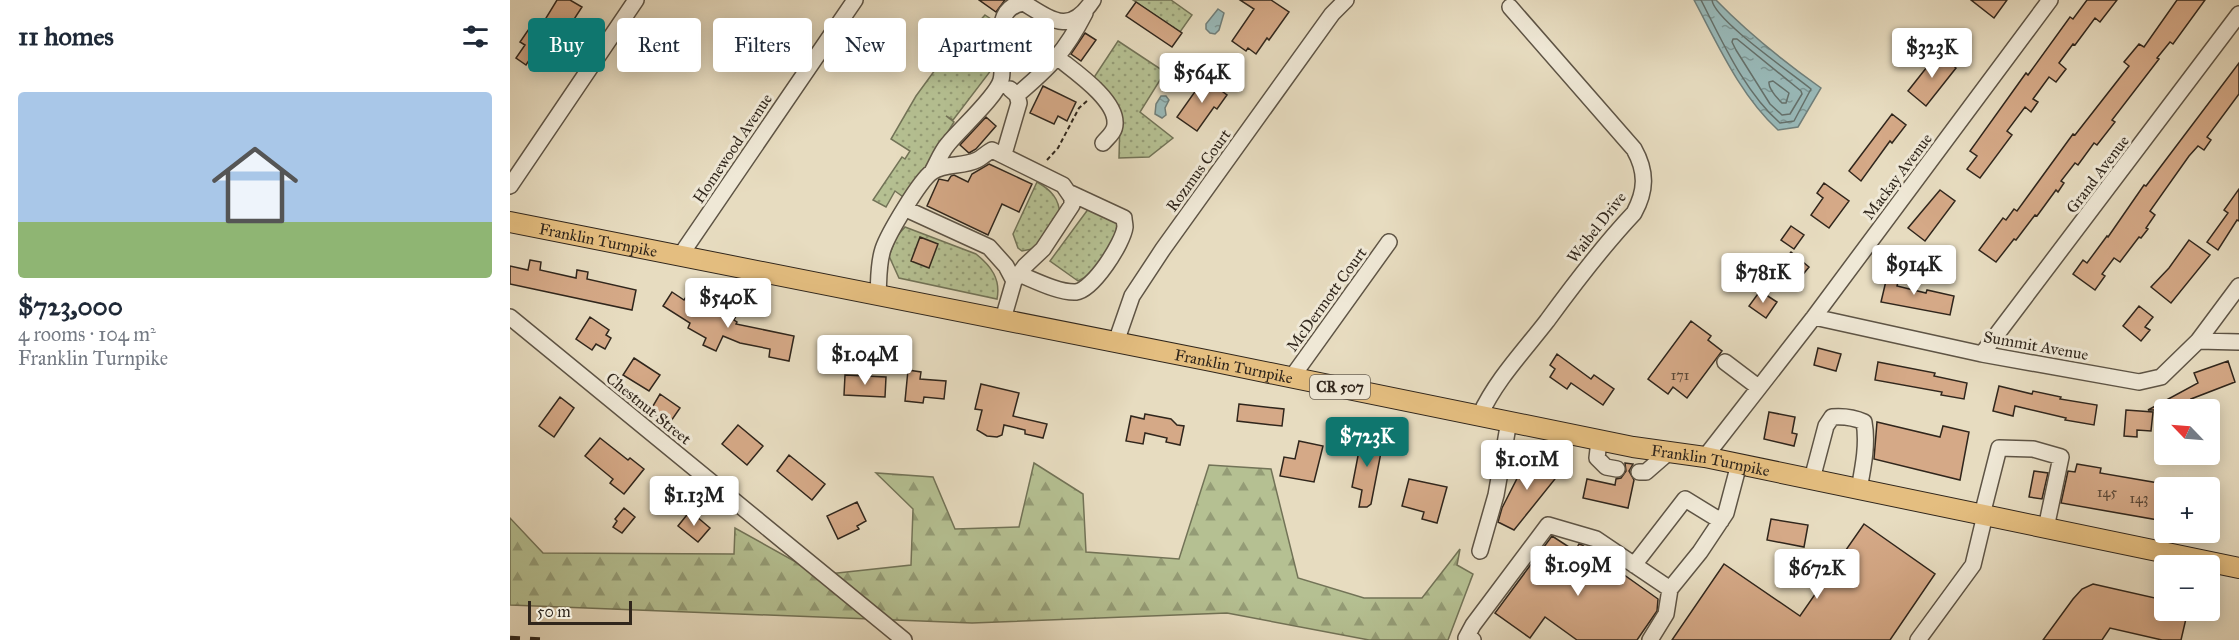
<!DOCTYPE html>
<html lang="en">
<head>
<meta charset="utf-8">
<style>
  body { margin:0; font-family:"IM FELL Great Primer",serif; background:#f2f2f3; color:#1f2937; height:100vh; display:flex; flex-direction:column; font-size:22px; white-space:nowrap }
  * { box-sizing:border-box; margin:0 }
  p { font-size:20px; color:#747a83 }
  .icon { flex:none; width:33px; height:33px; fill:none; stroke:currentColor; stroke-width:2; stroke-linecap:round; stroke-linejoin:round }
  .map { position:relative; flex:1; overflow:hidden }
  .drawer { display:flex; flex-direction:column; background:#fff; width:510px }
  .drawer>* { flex:none }
  .top-card { position:absolute; left:18px; top:18px; width:570px; height:54px; display:flex; gap:12px }
  .needle { width:39px; rotate:295deg }
  .tools { position:absolute; left:1644px; top:399px; display:grid; gap:12px }
  .tools a { display:grid; place-items:center; width:66px; height:66px; border-radius:6px; background:#fff; box-shadow:0 3px 15px #0003; font-size:30px }
  .scale { position:absolute; left:18px; bottom:15px; width:104px; box-sizing:border-box; padding-left:6px; border:3px solid #30261c; border-top:0; font-size:16px; line-height:21px; white-space:nowrap; color:#30261c; -webkit-text-stroke:4px #efe8d6; paint-order:stroke }
  .price { position:absolute; translate:-50% -51px; padding:0 14px; border-radius:6px; background:#fff; color:#222; font-size:20px; line-height:39px; filter:drop-shadow(0 2px 3px #0008) }
  .price::after { content:''; position:absolute; left:50%; top:36px; width:18px; height:14px; margin-left:-9px; background:inherit; clip-path:polygon(0 0,100% 0,50% 100%) }
  .price.current { background:#0f766e; color:#fff }
  ul { padding:0; list-style:none }
  li { display:grid; align-content:center; gap:12px; height:318px; padding:0 18px }
  li span { display:grid; place-items:center; height:186px; border-radius:6px; color:#555 }
  li>.icon { margin-inline-start:auto }
  span .icon { width:108px; height:108px; fill:#fffc; stroke-width:1 }
  li b { font-size:26px }
  h2 { display:flex; justify-content:space-between; align-items:center; height:72px; padding:0 18px; font-size:26px }
  .tag { padding:0 21px; border-radius:6px; background:#fff; box-shadow:0 3px 15px #0003; font-size:21px; line-height:54px }
  .tag.current { background:#0f766e; color:#fff }
  main { display:flex; flex:1; min-height:0 }
  .map>svg:first-child { display:block }
</style>
</head>
<body>
<main>
<section class="drawer">
<h2>11 homes<svg class="icon" aria-label="filters" viewBox="0 0 24 24"><path d="M4 7h16M4 17h16"/><circle cx="9" cy="7" r="2"/><circle cx="15" cy="17" r="2"/></svg></h2>
<ul>
<li><span style="background:linear-gradient(#a9c7e8 70%,#8fb573 0)"><svg class="icon" aria-label="home" viewBox="0 0 24 24"><path d="M3 11l9-7 9 7M6 9v11h12V9"/></svg></span><div><b>$723,000</b><p>4 rooms · 104 m²</p><p>Franklin Turnpike</p></div></li>
</ul>
</section>
<div class="map">
<svg width="1729" height="640" viewBox="0 0 1729 640">
  <defs>
    <pattern id="forest-firs" width="22" height="20" patternUnits="userSpaceOnUse" patternTransform="scale(1.5)"><rect width="22" height="20" fill="#b5c092"/><path d="M5 1l3.5 6h-7zM16 11l3.5 6h-7z" fill="#949c76"/></pattern>
    <pattern id="garden-dots" width="8" height="8" patternUnits="userSpaceOnUse" patternTransform="scale(1.5)"><rect width="8" height="8" fill="#b5c092"/><path d="M2 2h.1M6 6h.1" fill="none" stroke="#949c76" stroke-width="1.8" stroke-linecap="round"/></pattern>
    <pattern id="water-ripples" width="26" height="14" patternUnits="userSpaceOnUse" patternTransform="scale(1.5)"><rect width="26" height="14" fill="#99baba"/><path d="M2 4q2-2 4 0t4 0M15 11q2-2 4 0t4 0" fill="none" stroke="#7d9796"/></pattern>
  </defs>
  <rect width="100%" height="100%" fill="#e7dcc0"/>
  <filter id="stains"><feTurbulence type="fractalNoise" baseFrequency=".00333" numOctaves="4"/><feColorMatrix values="0 0 0 0 .2 0 0 0 0 .09 0 0 0 0 .02 0 0 0 .5 -.17"/></filter>
  <radialGradient id="worn" r=".72"><stop offset=".6" stop-color="#630" stop-opacity="0"/><stop offset="1" stop-color="#630" stop-opacity=".3"/></radialGradient>
  <path fill="url(#forest-firs)" stroke="#727357" stroke-width="1.5" d="M524,463L573,494L576,552L669,559L699,465L761,469L788,578L854,598H912L950,549L947,565L963,574L938,640H859L717,613L462,623L0,605V518L33,553L224,554L225,528L309,575L401,565L403,509L366,473L423,477L445,529L509,527Z"/>
  <path fill="url(#garden-dots)" stroke="#727357" stroke-width="1.5" d="M623,0H661L682,15L670,32Z
    M475,15L484,21C487,37 488,52 482,69L443,120L436,116L444,122L396,199L385,191L376,207L363,200L392,157L395,159L400,151L381,139L406,96L425,70Z
    M608,41L655,72L630,112L663,138L639,157L609,158L610,119L591,83L583,79Z
    M527,182C541,190 549,198 550,215L527,248L512,251L508,248L503,234Z
    M579,208L607,221C608,240 586,273 568,281L540,261Z
    M395,227L466,254C481,266 491,279 487,299L389,278L379,256L387,236Z"/>
  <path fill="url(#water-ripples)" stroke="#6f7f7b" stroke-width="1.5" d="M1184,0H1206C1238,33 1273,61 1311,88L1288,127L1268,130C1230,95 1208,45 1184,0Z
    M708,9L714,13L709,30L705,34L700,33L696,29V24Z
    M651,96H656L659,100L655,108L656,115L652,118L645,114L646,104Z"/>
  <g fill="none" stroke-linecap="round" stroke-linejoin="round">
    <path stroke="#64706b" stroke-width="1.5" d="M1191,0C1212,41 1235,93 1270,123L1284,121L1301,89C1283,74 1204,20 1202,0
      M1223,39H1227L1291,91L1292,94L1280,114L1272,115L1260,104L1226,50L1222,42Z
      M1259,82L1263,81L1279,93L1276,103H1272C1267,98 1258,89 1259,82Z"/>
  </g>
  <path fill="#d5a987" stroke="#30261c" stroke-width="1.5" d="M47,0H60L72,7L59,27L56,25L35,58L25,51L16,65L6,58L15,45L10,42L23,23L30,28Z
    M469,0H495L486,12Z
    M730,0H761L779,12L759,40L757,38L746,54L738,48L736,51L722,41L744,9Z
    M1461,0H1497L1484,18Z
    M1577,0H1607L1590,22L1585,18L1565,45L1563,44L1549,63L1556,69L1546,82L1539,77L1523,99L1528,102L1521,112L1515,107L1497,131L1502,135L1470,178L1457,169L1467,156L1460,151L1516,73L1518,75L1560,17L1563,19Z
    M1667,0H1695L1663,44L1660,42L1647,58L1649,59L1602,120L1605,122L1587,145L1584,143L1568,165L1565,163L1551,181L1554,183L1548,192L1546,190L1527,216L1525,215L1506,240L1504,239L1486,262L1469,250L1493,218L1496,220L1504,209L1507,211L1563,134L1565,135L1619,66L1614,62L1629,44L1634,47Z
    M626,2L672,33L662,47L616,16Z
    M575,33L586,40L571,61L561,54Z
    M1428,53L1446,68L1416,106L1398,91Z
    M1729,63V94L1697,137L1701,140L1694,150L1688,146L1679,156L1640,211L1645,215L1636,228L1638,229L1631,238L1629,237L1610,262L1604,258L1592,274L1595,276L1585,290L1563,274L1573,260L1577,263L1597,236L1598,237L1634,185L1636,186Z
    M696,76L711,87L709,89L717,95L707,109L704,107L687,131L667,117Z
    M533,86L566,102L557,121L548,116L544,124L520,113Z
    M1382,114L1396,125L1382,143L1380,141L1351,181L1339,171Z
    M476,117L486,126L466,149L459,153L450,145Z
    M479,164L522,184L509,212L492,204L478,235L417,206L429,179L438,181L441,176L444,175L458,182L462,174Z
    M1314,183L1339,201L1319,228L1301,215L1313,198L1307,193Z
    M1729,189V221L1727,220L1708,250L1697,242L1718,213L1714,210Z
    M1430,190L1445,201L1415,241L1398,228Z
    M1281,226L1294,235L1284,249L1271,240Z
    M410,237L428,244L419,268L401,261Z
    M1679,240L1700,255L1661,303L1641,287L1659,268Z
    M1281,252L1299,267L1286,283L1268,268Z
    M20,260L31,262L30,270L66,278L67,270L78,272L77,279L126,290L122,310L0,284V266L18,270Z
    M1380,264L1392,267L1387,286L1416,293L1417,290L1444,296L1440,315L1371,302Z
    M1250,291L1267,302L1256,318L1239,306Z
    M162,292L174,300L176,297L206,316L210,308L226,316L224,320L227,322L226,324L284,336L279,361L259,357L260,349L230,343L213,336L206,351L193,345L196,338L178,328L180,323L153,306Z
    M1629,306L1643,317L1635,327L1640,330L1631,341L1613,326Z
    M80,317L99,330L96,335L101,338L95,349L86,344L82,350L66,339Z
    M1181,321L1201,336L1198,340L1212,351L1177,398L1163,387L1158,394L1138,379Z
    M1308,348L1331,354L1326,371L1304,365Z
    M1047,354L1081,379L1084,375L1104,389L1093,405L1061,383L1057,389L1040,377L1045,369L1040,365Z
    M124,358L150,375L139,391L113,375Z
    M1718,361L1725,382L1681,399L1687,410H1638L1688,383L1684,373Z
    M1368,362L1425,373L1424,376L1457,383L1454,399L1431,395L1432,392L1365,380Z
    M398,370L411,372L410,379L436,381L434,399L414,397L413,403L395,401Z
    M335,375L376,377L375,397L334,395Z
    M471,384L509,393L503,416L537,424L533,438L515,434V430L494,425L492,435L487,437L477,436L467,430L472,410L465,409Z
    M1489,386L1522,394L1523,391L1551,397L1550,399L1587,405L1584,425L1555,420L1556,418L1505,406L1503,416L1483,411Z
    M150,394L170,408L159,424L140,411Z
    M50,397L64,408L44,437L29,426Z
    M729,404L774,409L772,426L727,421Z
    M1616,410L1643,412L1641,431L1627,430V437L1614,436Z
    M1259,412L1285,417L1282,433L1287,434L1284,446L1254,439Z
    M635,414L661,419L667,425L674,426L670,445L656,442L657,438L635,433L633,444L616,441L621,416L634,419Z
    M1367,422L1430,437L1433,426L1459,432L1450,480L1364,459Z
    M228,425L253,446L237,465L212,444Z
    M847,436L873,442L861,504L857,507H849L852,490L842,487L848,456L843,449Z
    M90,438L118,460L120,458L134,469L114,494L100,483L103,479L75,456Z
    M789,441L813,446L804,482L770,476L774,457L785,459Z
    M279,455L315,484L302,500L267,471Z
    M1018,457L1048,467L1045,479L1004,530L988,522L992,508Z
    M1115,463L1123,464L1119,471L1124,480L1118,508L1073,498L1077,479L1105,485L1106,479L1111,478L1116,471Z
    M1567,464L1591,468L1590,473L1654,484V521L1551,503L1558,471L1565,472Z
    M1524,471L1538,473L1532,499L1519,497Z
    M899,479L937,487L927,523L912,519L914,512L892,506Z
    M347,502L356,521L347,526L349,529L328,539L317,516Z
    M114,508L125,517L112,533L103,527L107,521L105,519Z
    M180,511L200,528L188,542L168,526Z
    M1261,519L1298,525L1294,547L1257,540Z
    M1354,524L1425,574L1380,640H1162L1214,564L1290,616Z
    M1042,536L1065,551L1069,544L1072,545L1148,599L1147,611L1127,640H1067L1035,617L1020,638L985,613Z
    M1583,584L1654,600V610H1678L1671,640H1652L1600,628L1592,640H1533L1563,599L1572,589Z"/>
  <g fill="none" stroke-linecap="round" stroke-linejoin="round">
    <g stroke="#5e5445" stroke-width="18">
      <path id="minor" d="M548,58C564,71 607,100 605,124C605,132 598,137 593,143
        M507,95C540,67 555,52 575,13
        M494,154L509,103L507,95L500,89
        M422,172C427,163 431,152 438,144C450,129 487,96 491,80C497,58 477,7 514,3C543,21 560,35 583,0
        M0,186L126,0
        M396,209L479,247L496,266L504,281
        M170,256L345,0
        M509,274C524,280 549,293 566,292C583,290 613,243 615,227C615,224 614,221 614,218L558,192
        M368,295C369,280 368,264 373,249C378,234 410,180 422,172C434,163 453,167 467,160C472,158 476,153 482,150L553,185L562,198V205L533,249L515,266L504,281L493,319
        M0,317L394,640
        M1304,317L1472,354L1629,382L1651,377L1688,341L1729,342
        M1688,341L1729,286
        M606,342L622,296L653,249L822,14L836,0
        M1472,354L1729,14
        M1215,362L1248,387
        M782,377L879,242
        M970,415C986,380 1013,352 1037,321C1064,284 1092,247 1124,213C1136,191 1137,172 1124,149L1000,7
        M1089,441L1087,458L1096,467L1107,469
        M1195,457L1304,317L1540,0
        M1129,472H1136L1159,452
        M1302,479L1316,426L1322,417C1334,416 1343,417 1354,422C1358,444 1353,468 1349,489
        M1472,515L1489,448L1523,449L1551,457L1536,528
        M970,551L986,495L999,421
        M1124,565L1175,499L1211,521
        M963,640L956,638L963,625L1038,525L1086,539L1160,589
        M1140,640L1156,614L1160,589L1190,552L1216,513L1229,464
        M1408,640L1463,565L1475,515"/>
    </g>
    <g stroke="#30261c" stroke-width="22">
      <g id="major">
        <path id="s1" d="M0,222L701,361L1123,447L1195,457L1729,568"/>
      </g>
    </g>
    <path stroke="#30261c" stroke-width="2" stroke-dasharray="4.5 3" stroke-linecap="butt" d="M537,160L548,148L569,108L577,101"/>
    <use href="#minor" stroke="#efe8d6" stroke-width="15"/>
    <use href="#major" stroke="#e4be80" stroke-width="20"/>
    <path stroke="#30261c" stroke-width="4.5" stroke-dasharray="10 10" stroke-linecap="butt" d="M0,638L39,640"/>
  </g>
  <g text-anchor="middle" stroke-width="6" stroke-linejoin="round" paint-order="stroke">
    <g font-size="14" fill="#594737">
      <text x="1170" y="380">171</text>
      <text x="1597" y="497">145</text>
      <text x="1629" y="503">143</text>
    </g>
    <rect fill="#efe8d6" stroke="#696054" stroke-width="1.5" x="800" y="375" width="60" height="24" rx="4.5"/>
    <g font-size="15" font-weight="bold" fill="#30261c">
      <text x="830" y="392">CR 507</text>
    </g>
    <g font-size="16" fill="#30261c" stroke="#efe8d6">
      <text transform="translate(222 148) rotate(-56)" y="6">Homewood Avenue</text>
      <text transform="translate(688 170) rotate(-54)" y="6">Rozmus Court</text>
      <text transform="translate(1587 174) rotate(-53)" y="6">Grand Avenue</text>
      <text transform="translate(1387 176) rotate(-53)" y="6">Mackay Avenue</text>
      <text transform="translate(1086 227) rotate(-52)" y="6">Waibel Drive</text>
      <text dy="6" stroke="none"><textPath href="#s1" startOffset="90">Franklin Turnpike</textPath></text>
      <text transform="translate(816 299) rotate(-54)" y="6">McDermott Court</text>
      <text transform="translate(1526 345) rotate(10)" y="6">Summit Avenue</text>
      <text dy="6" stroke="none"><textPath href="#s1" startOffset="738">Franklin Turnpike</textPath></text>
      <text transform="translate(139 408) rotate(39)" y="6">Chestnut Street</text>
      <text dy="6" stroke="none"><textPath href="#s1" startOffset="1224">Franklin Turnpike</textPath></text>
    </g>
  </g>
  <rect width="100%" height="100%" filter="url(#stains)"/>
  <rect width="100%" height="100%" fill="url(#worn)"/>
</svg>
<div class="tools">
<a><svg class="needle" viewBox="-14 -14 28 28"><path d="M0-13l5 13h-10z" fill="#e53935"/><path d="M0 13l5-13h-10z" fill="#747a83"/></svg></a>
<a>+</a>
<a>−</a>
</div>
<div class="scale">50 m</div>
<b class="price" style="left:1422px;top:79px">$323K</b>
<b class="price" style="left:692px;top:104px">$564K</b>
<b class="price" style="left:1404px;top:296px">$914K</b>
<b class="price" style="left:1253px;top:304px">$781K</b>
<b class="price" style="left:218px;top:329px">$540K</b>
<b class="price" style="left:355px;top:386px">$1.04M</b>
<b class="price current" style="left:857px;top:468px">$723K</b>
<b class="price" style="left:1017px;top:491px">$1.01M</b>
<b class="price" style="left:184px;top:527px">$1.13M</b>
<b class="price" style="left:1068px;top:597px">$1.09M</b>
<b class="price" style="left:1307px;top:600px">$672K</b>
<div class="top-card">
<a class="tag current">Buy</a>
<a class="tag">Rent</a>
<a class="tag">Filters</a>
<a class="tag">New</a>
<a class="tag">Apartment</a>
</div>
</div>
</main>
</body>
</html>
